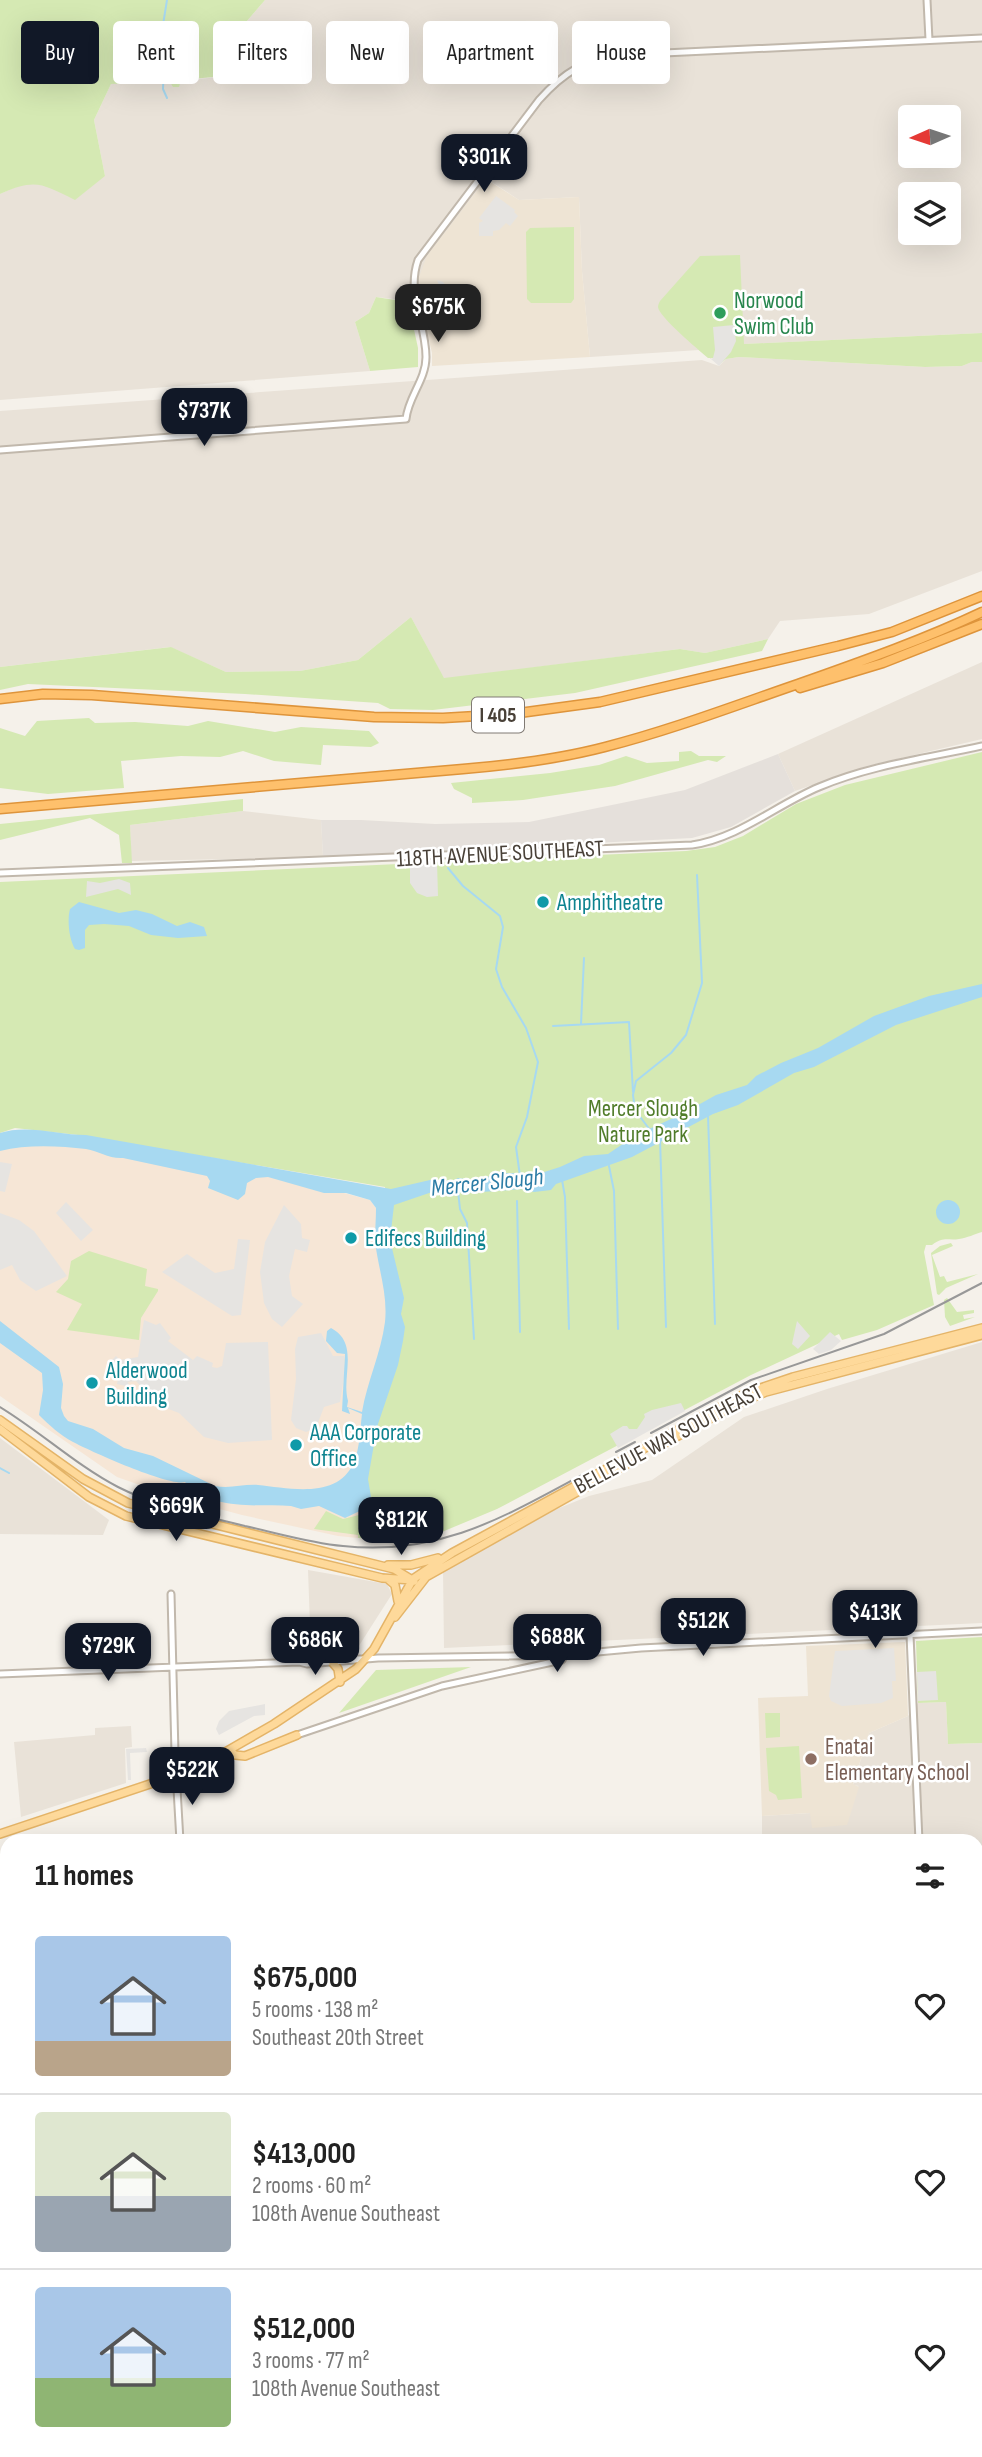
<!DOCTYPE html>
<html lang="en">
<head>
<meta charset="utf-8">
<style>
  body { margin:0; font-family:"Sofia Sans Condensed",sans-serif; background:#f2f2f2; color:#222; height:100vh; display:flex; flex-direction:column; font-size:26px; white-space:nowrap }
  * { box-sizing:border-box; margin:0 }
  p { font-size:23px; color:#767676 }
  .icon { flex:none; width:38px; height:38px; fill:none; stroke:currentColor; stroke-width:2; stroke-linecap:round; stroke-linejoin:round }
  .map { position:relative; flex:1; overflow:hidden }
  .drawer { position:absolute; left:0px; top:1834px; width:984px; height:623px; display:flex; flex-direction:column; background:#fff; border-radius:21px 21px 0 0; box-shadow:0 7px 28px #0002 }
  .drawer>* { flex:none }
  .hud { position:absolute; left:21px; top:21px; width:942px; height:63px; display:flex; gap:14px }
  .needle { width:46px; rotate:267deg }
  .tools { position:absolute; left:898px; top:105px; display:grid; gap:14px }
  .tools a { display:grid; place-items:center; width:63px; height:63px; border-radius:7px; background:#fff; box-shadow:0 7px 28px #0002; font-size:35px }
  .price { position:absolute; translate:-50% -60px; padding:0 16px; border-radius:14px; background:#111827; color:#fff; font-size:23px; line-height:46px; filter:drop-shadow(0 2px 4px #0008) }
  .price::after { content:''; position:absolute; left:50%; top:42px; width:21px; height:16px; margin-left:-10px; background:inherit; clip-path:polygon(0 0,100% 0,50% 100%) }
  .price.active { background:#222; color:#fff }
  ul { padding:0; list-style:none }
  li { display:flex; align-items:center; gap:21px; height:175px; padding:0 35px }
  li+li { border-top:2px solid #e0e0e0 }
  li span { display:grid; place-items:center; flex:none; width:196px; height:140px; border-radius:7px; color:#555 }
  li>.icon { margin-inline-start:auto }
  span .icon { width:84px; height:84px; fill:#fffc; stroke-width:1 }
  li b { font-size:30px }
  h2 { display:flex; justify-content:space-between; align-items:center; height:84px; padding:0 35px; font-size:30px }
  .tag { padding:0 24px; border-radius:7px; background:#fff; box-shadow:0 7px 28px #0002; font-size:24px; line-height:63px }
  .tag.active { background:#111827; color:#fff }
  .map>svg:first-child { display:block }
</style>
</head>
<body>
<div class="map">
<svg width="982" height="2457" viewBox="0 0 982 2457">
  <rect width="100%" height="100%" fill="#f5f1ea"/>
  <path fill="#e9e2d8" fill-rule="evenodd" d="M265,0H982V333L744,344L715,350L711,359L699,350L590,357L582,271L579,197L519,200L487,179L419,277L420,302L376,297L369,313L355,322L370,371L0,400V194L20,185L105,176L94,120L111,84L170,82L246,74L240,29ZM910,117H948V156H910ZM910,194H948V233H910Z
    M739,357L925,367L962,366L972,362H982V571L869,614L780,621L768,639L705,653L680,649L444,679L411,617L358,660L300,671L226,672L170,647L0,667V411L702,360L719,366L726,359Z
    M982,662V739L867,766L795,791L778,754Z
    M243,811L321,820L323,857L131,861L130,825Z
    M982,1342V1623L444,1648L443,1570L552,1511L589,1496L652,1480L744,1417L827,1389Z
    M0,1438L109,1520L103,1535L0,1534Z
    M308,1570L387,1584L392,1594L355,1652H311Z
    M946,1702L948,1744L982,1743V1989H977L976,1841H762V1816L811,1813L859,1786L853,1785L869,1733L908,1716L918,1703Z
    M131,1726L132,1747L125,1748L126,1783L21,1817L14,1742L95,1735V1728Z
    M0,1998H7V2350L0,2353Z
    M982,2000V2206L977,2207L976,2001Z
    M7,2418V2450H295V2457H0V2422Z
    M417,2450H515L496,2457H417Z"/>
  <path fill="#f6e6d6" d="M74,1144L281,1176L370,1200L376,1208L395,1310L361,1472L358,1538L338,1536L242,1515L168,1495L117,1477L0,1396V1145Z"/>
  <path fill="#e5e0db" d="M778,754L795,791L731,827L692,838L323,857L321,820H361L435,824L529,822L685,790Z"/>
  <path fill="#eee4d4" d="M486,179L519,200L579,197L582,271L590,357L432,366V353L420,302L419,277L427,256Z
    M905,1642L908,1716L869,1733L853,1784L859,1787L847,1825L812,1828L810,1813L762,1816L758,1698L808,1696L806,1646Z"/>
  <path fill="#d5e9b3" d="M0,0H265L240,29L246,74L181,80L179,87H173L170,82L111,84L94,120L105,176L75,200C42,184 36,178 0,194Z
    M574,227V299L571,303H531L527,299L526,232L530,228Z
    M740,255L744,344L982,333V362H972L962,366L925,367L739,357L726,359L720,364L714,358H708C699,350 659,317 658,307C658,305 659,303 660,301L700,256Z
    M376,297L408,302L418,348V367L370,371L355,322L369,313Z
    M411,617L444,678L680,649L705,653L768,639L762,651L575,693L433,710L390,709L378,703L245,694L28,684L0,690V667L171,647L226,672L300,671L358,660Z
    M89,718L95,723L135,722L188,726L208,721L275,732L301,727L369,731L379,743L371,747L323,745L321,765L274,761L243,751L220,757L181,756L121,761L124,788L48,794L0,788V728L25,736L37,721Z
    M691,751L699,756H726L717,762L708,760L615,786L523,800L472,803V798L454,789L451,783L550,773L599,765L626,756L647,763L679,761V752Z
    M982,752V1232C975,1234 967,1238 959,1239C948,1241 944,1236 932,1245H926L924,1252L934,1305L877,1330L842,1340L839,1334L751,1375L497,1509L437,1534L398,1540L358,1538V1535L314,1529L326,1511L343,1519L359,1515L361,1472L395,1310L385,1187L78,1135L15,1128L0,1133V882L686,851L715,847L743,836L796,804L845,785Z
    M243,799V811L130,825L132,863H122L119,835L90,818L0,840V824Z
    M951,1243L953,1246L932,1255L940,1277L944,1276L947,1282L978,1274L946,1288L939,1295L937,1294L931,1253L940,1246Z
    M89,1251L147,1269L145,1286L158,1289V1291L141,1318L139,1340L67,1330L82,1304L56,1292L68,1279L71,1261Z
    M947,1298L957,1312L974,1310V1313L963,1315L964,1319L975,1317L950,1326L945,1317L944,1300Z
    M982,1637V1743L948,1744L946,1702L918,1703L916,1641Z
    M471,1667L339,1713L376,1670Z
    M765,1713H780V1737L766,1738Z
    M799,1746L802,1798L778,1800L776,1795L769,1791L766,1748Z
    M7,2360V2413L0,2418V2362Z"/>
  <path fill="#e6e4e1" d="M496,196L515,210L514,212L518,216L510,226L506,223L499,230L493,231V236H479V223L483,221L479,218Z
    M437,280L443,282L467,311L472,312L469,325L451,322L447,326L429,305L433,294L441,291Z
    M734,325L736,341L731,352L719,366L711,359L713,358L715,350L713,327Z
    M437,862L438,896L427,897L417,893L410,883V863Z
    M119,879L130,883L131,895L118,889L86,897L87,881L100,883Z
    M0,1162L12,1164L5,1192L0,1191Z
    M66,1202L93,1230L81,1241L56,1213Z
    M284,1205L301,1224L302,1238L310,1240L307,1252L295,1249L289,1276L292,1296L303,1304L282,1327L272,1319L264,1303L260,1272L265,1242Z
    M0,1213L19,1220L34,1231L67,1276L36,1291L20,1280L12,1265L0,1270Z
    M238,1239L250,1240L241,1315L232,1316L162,1272L187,1254L215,1273L234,1269Z
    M144,1320L156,1325L160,1323L171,1338L168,1341L193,1360L197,1356L213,1363L212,1367L217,1368L222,1366L226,1343L268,1342L272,1440L228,1443L204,1437L179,1413L158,1405L136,1381L128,1382L130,1387L117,1384L118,1379L113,1373L109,1371L111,1361L116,1356L120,1360L138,1357Z
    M797,1321L810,1336L798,1349L792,1344Z
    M830,1332L841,1341L831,1350L819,1354L813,1349Z
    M321,1333L333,1356H344V1377L340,1402L324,1407L316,1428L306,1432L296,1428L291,1420L296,1379L295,1349L298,1337Z
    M681,1403L685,1411L618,1448L610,1434L623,1426H627L629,1429H637L645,1417L644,1414L652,1410Z
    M894,1648L896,1681H892L893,1698L881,1703L842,1706L831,1701L829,1696L835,1651Z
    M936,1671L938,1700L918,1701L917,1672Z
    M265,1704V1715L254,1716L219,1735L216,1729L219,1721L229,1711Z
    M146,1748L147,1752L130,1753L131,1780H128L126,1749Z"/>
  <path fill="#a7d9f1" d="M79,902L119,913L136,910L152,914L177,926L190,922L204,927L207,936L178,938L151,935L129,926L104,924L89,925L85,930V948L79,950L75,949C69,939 67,920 70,909Z
    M982,984V997L896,1025L814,1067L794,1073L738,1105L713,1114L632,1157L556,1184L551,1190L534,1192L524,1189L467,1193L435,1191L394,1205L390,1240L404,1298L401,1314L405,1327L403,1341L398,1365L377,1427L368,1479L371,1497L364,1509L345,1518L319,1506L301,1509L291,1506C256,1504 210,1511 185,1482C170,1487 90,1451 73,1442C60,1435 49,1425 39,1415L43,1390L42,1373L0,1343V1321L59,1367L63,1384L61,1408L64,1416L68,1421L93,1429L124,1448L153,1456L215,1486C230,1489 243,1484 258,1485C289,1488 338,1500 354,1462C360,1447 360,1429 362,1414L348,1408L350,1414L342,1411L345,1354L337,1353L326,1341L327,1331L331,1328C360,1343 341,1377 348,1401L347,1407L362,1412C367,1382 381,1353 385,1322C388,1294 378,1268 375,1241C375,1230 376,1219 376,1208L370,1200L346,1193H324L268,1177L256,1178L247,1183L245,1194L238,1200L208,1188L210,1181L207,1176L123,1158C109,1159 99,1151 86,1149C60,1146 27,1144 0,1151V1133C27,1124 58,1135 86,1135L391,1189L430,1180L452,1181L458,1178L473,1180L504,1173L538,1174L560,1167L584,1156L608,1154L636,1135L682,1114L716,1095L747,1085L756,1076L781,1063L818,1048L874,1016L929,996Z
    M936 1212a12 12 0 1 1 24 0a12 12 0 1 1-24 0Z
    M982,2207V2457H451L469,2450H976V2208Z"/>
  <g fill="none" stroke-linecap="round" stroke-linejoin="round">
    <path stroke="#a7d9f1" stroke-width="2" d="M167,98L163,89L164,65L161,59V37L167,0
      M448,868L463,886L500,916L503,927L496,969L502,987L526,1028L538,1062L527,1117L516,1147L520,1176
      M581,1024L584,958
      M553,1026L629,1022L633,1092
      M708,1115L715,1324
      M650,1130L635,1110L633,1095L636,1081L671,1053L686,1035L702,983L697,875
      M660,1139L666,1327
      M609,1166L614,1191L618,1329
      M562,1180L565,1197L569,1329
      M458,1191L460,1209L467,1223L474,1339
      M517,1201L520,1332
      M0,1468L9,1473"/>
    <g stroke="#c1b8ac" stroke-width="9">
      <path id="minor" d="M927,0L929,40
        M0,450L406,419C408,397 426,380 426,357C426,323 406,295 418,260L539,100C563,73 586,58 622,55L982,38
        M0,873L692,845C739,838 776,805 819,787C871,765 928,758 982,746
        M171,1594L175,1754L180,1841
        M910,1635L919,1841
        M300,1662L307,1659H363
        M0,1674L299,1662L307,1664L378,1658L565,1655L641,1648L982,1631
        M297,1735L442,1686L562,1660L565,1655
        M0,1992L7,1991
        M976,1994H982
        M0,2358L7,2354"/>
    </g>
    <g stroke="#e4b468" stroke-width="10">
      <path id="major" d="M0,1420L83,1479L128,1503L394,1569L414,1581
        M0,1429L89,1497L126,1516L382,1578L412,1580
        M665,1443L737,1404L766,1392L982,1335
        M388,1565H411L438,1558
        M388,1579L395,1585L398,1601
        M395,1617L426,1577L627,1464
        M333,1663L338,1669L340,1682
        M230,1750L235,1755L245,1756L297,1735
        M0,1834L183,1773L208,1762L274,1724L356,1669L374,1649L413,1579L452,1553L746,1393L793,1377L982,1328"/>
    </g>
    <g stroke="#de943b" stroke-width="11">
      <path id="highway" d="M800,688L883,663L982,624
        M0,699L43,694L92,695L374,717L443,718L512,714L600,702L838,646L892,632L982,596
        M0,809L463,769C511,765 559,759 605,747C671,730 734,706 798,684C860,662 923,640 982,612"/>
    </g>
    <use href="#minor" stroke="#fff" stroke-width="5"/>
    <use href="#major" stroke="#fed99a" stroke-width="7"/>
    <use href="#highway" stroke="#fec06c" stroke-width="8"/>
    <path stroke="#989898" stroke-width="2" d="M0,1407C41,1432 76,1465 118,1487C157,1507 202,1515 245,1526C277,1533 310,1543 343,1546C439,1556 502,1518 582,1475
      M651,1433L751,1380L884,1334L982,1283
      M616,1452L635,1442"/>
  </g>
  <circle fill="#2e9e5b" stroke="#fff" stroke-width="2.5" cx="720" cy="313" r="7"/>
  <g fill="#0f9aa8" stroke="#fff" stroke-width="2.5">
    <circle cx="543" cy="902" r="7"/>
    <circle cx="351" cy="1238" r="7"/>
    <circle cx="92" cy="1383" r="7"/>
    <circle cx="296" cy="1445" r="7"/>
  </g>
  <circle fill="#8d6e63" stroke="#fff" stroke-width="2.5" cx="811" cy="1759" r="7"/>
  <g text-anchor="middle" stroke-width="5" stroke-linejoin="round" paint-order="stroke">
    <rect fill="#fff" stroke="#807a74" stroke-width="2" x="472" y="697.5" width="52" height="35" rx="5"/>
    <g font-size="21" font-weight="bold" fill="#494138">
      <text x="498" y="722">I 405</text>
    </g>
    <g font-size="23" fill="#27864d" stroke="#fff" text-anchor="start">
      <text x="734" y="308">Norwood<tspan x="734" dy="26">Swim Club</tspan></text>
    </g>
    <g font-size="23" fill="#494138" stroke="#fff">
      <text transform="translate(500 853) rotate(-3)" y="8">118TH AVENUE SOUTHEAST</text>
      <text transform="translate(668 1438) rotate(-28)" y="8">BELLEVUE WAY SOUTHEAST</text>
    </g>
    <g font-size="23" fill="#0d838f" stroke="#fff" text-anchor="start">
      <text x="557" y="910">Amphitheatre</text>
      <text x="365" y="1246">Edifecs Building</text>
      <text x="106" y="1378">Alderwood<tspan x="106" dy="26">Building</tspan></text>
      <text x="310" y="1440">AAA Corporate<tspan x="310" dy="26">Office</tspan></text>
    </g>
    <g font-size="23" fill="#507c2a" stroke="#fff">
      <text x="643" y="1116">Mercer Slough<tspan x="643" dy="26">Nature Park</tspan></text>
    </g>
    <g font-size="23" fill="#785e54" stroke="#fff" text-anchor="start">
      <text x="825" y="1754">Enatai<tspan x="825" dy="26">Elementary School</tspan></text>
    </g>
    <g font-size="24" font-style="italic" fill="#2d7da6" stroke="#fff">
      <text transform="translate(487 1182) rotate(-6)" y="8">Mercer Slough</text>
    </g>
  </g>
</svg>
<div class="tools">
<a><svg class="needle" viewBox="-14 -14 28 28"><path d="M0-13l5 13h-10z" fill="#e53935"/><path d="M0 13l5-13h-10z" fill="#767676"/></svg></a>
<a><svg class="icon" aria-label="layers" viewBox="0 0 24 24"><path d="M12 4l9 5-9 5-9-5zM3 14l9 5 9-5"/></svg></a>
</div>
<b class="price" style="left:484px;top:194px">$301K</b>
<b class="price active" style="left:438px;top:344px">$675K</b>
<b class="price" style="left:204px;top:448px">$737K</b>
<b class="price" style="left:176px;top:1543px">$669K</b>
<b class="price" style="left:401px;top:1557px">$812K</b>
<b class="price" style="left:875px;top:1650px">$413K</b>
<b class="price" style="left:703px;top:1658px">$512K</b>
<b class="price" style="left:557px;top:1674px">$688K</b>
<b class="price" style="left:315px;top:1677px">$686K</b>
<b class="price" style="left:108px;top:1683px">$729K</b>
<b class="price" style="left:192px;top:1807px">$522K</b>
<div class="hud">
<a class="tag active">Buy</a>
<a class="tag">Rent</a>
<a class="tag">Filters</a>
<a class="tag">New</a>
<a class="tag">Apartment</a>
<a class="tag">House</a>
</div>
<section class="drawer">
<h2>11 homes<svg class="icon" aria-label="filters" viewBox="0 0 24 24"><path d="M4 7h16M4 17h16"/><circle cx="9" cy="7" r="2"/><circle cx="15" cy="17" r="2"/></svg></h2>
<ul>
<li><span style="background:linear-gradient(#a9c7e8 75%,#b9a48a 0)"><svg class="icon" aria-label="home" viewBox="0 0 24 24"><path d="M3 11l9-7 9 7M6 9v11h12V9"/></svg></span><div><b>$675,000</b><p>5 rooms · 138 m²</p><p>Southeast 20th Street</p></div><svg class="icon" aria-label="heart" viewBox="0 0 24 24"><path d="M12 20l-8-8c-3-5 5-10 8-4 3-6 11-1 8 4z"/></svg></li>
<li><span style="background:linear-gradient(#dfe7d0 60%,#9aa5b1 0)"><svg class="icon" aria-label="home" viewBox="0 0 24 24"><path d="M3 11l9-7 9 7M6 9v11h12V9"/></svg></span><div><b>$413,000</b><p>2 rooms · 60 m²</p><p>108th Avenue Southeast</p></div><svg class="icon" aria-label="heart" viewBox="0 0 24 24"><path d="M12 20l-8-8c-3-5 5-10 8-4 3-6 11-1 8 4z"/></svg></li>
<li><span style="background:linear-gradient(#a9c7e8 65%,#8fb573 0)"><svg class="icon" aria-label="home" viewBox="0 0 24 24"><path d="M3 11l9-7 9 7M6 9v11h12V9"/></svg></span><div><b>$512,000</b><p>3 rooms · 77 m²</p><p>108th Avenue Southeast</p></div><svg class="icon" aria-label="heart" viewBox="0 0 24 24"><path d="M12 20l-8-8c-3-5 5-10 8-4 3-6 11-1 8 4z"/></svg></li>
</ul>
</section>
</div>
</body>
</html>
